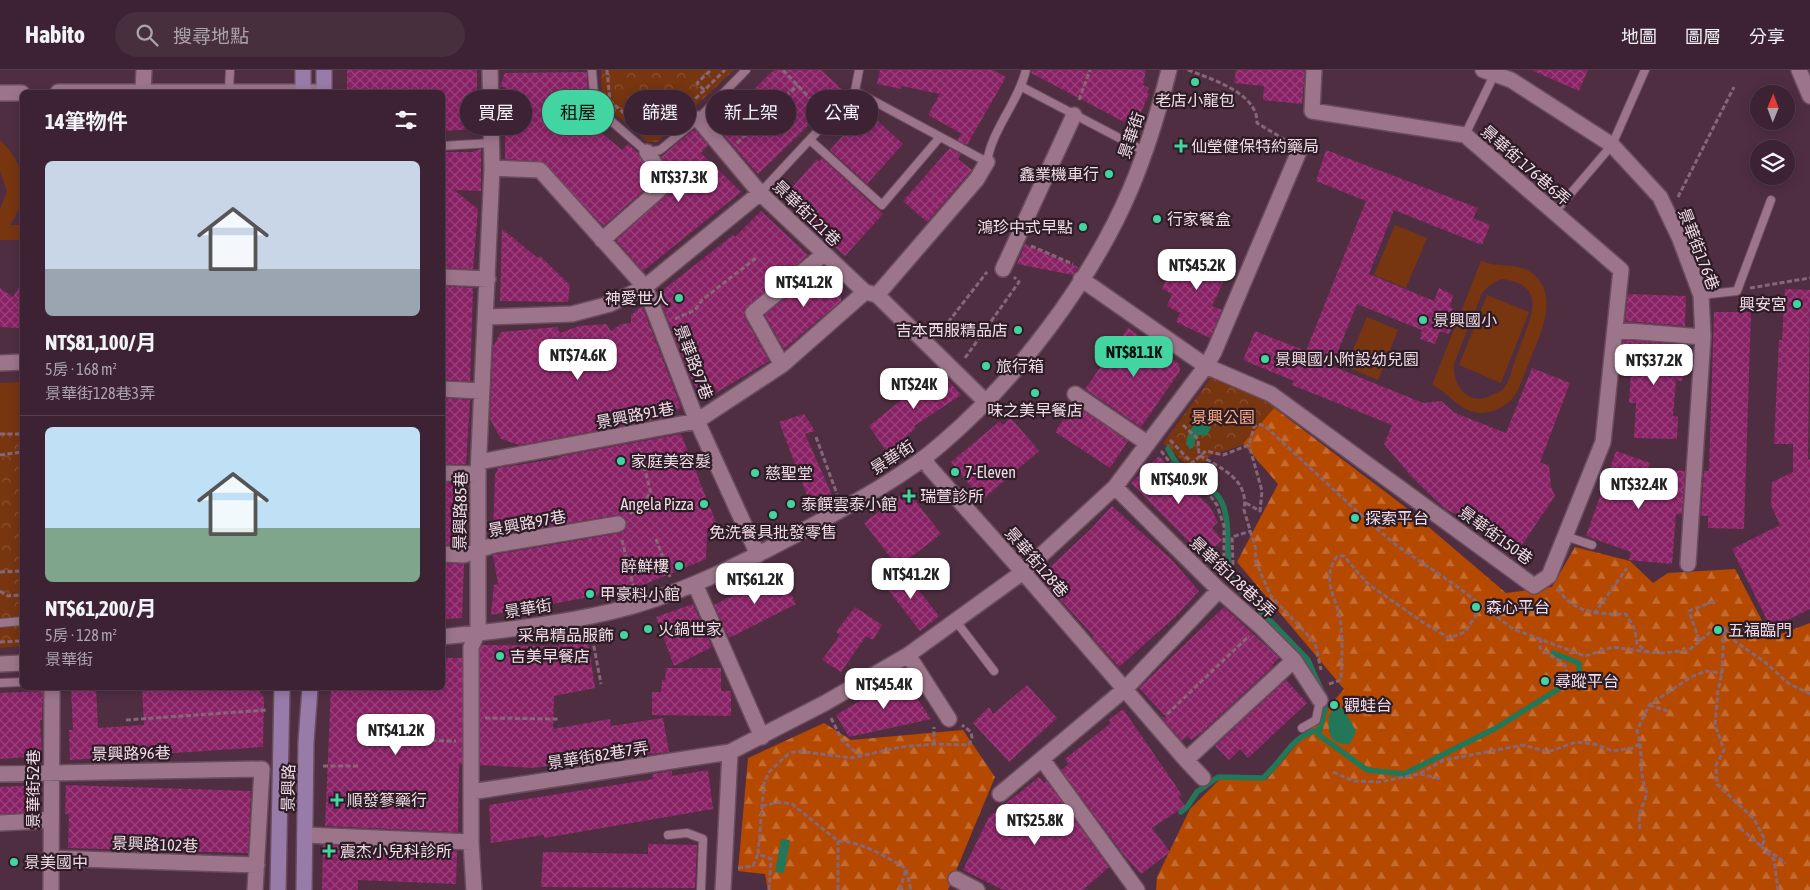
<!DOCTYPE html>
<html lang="zh-TW">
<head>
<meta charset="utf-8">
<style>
  body { margin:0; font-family:"Asap Condensed","Noto Sans TC",sans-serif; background:#472f3e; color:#f1f3f6; height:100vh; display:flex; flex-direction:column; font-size:19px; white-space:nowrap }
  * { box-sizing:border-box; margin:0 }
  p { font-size:16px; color:#aca4ac }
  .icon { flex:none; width:28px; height:28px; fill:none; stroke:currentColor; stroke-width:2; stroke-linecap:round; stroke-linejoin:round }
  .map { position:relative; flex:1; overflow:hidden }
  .details { position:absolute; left:20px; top:20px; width:425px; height:600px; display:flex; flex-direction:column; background:#3c2232; border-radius:8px; box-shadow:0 2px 12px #0003,0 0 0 1px #553f4d }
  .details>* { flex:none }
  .guide { position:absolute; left:460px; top:20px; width:475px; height:45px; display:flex; gap:10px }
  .needle { width:32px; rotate:1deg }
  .fabs { position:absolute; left:1750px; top:15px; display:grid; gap:10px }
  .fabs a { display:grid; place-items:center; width:45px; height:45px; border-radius:50%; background:#3c2232; box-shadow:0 2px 12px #0003,0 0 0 1px #553f4d; font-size:25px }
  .price { position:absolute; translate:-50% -42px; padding:0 11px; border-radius:10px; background:#fff; color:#222; font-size:16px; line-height:32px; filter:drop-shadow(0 1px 2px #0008) }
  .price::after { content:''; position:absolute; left:50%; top:30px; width:15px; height:11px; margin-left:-8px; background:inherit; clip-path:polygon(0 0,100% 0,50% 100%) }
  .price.current { background:#42d4a1; color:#111 }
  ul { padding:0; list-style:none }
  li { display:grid; align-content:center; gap:10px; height:265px; padding:0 25px }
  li+li { border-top:1px solid #553f4d }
  li span { display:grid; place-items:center; height:155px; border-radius:8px; color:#555 }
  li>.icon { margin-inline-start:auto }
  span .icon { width:90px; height:90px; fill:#fffc; stroke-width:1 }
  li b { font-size:21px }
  h2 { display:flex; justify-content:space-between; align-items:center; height:60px; padding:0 25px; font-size:21px }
  .pill { padding:0 18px; border-radius:22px; background:#3c2232; box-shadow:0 2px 12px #0003,0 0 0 1px #553f4d; font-size:18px; line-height:45px }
  .pill.current { background:#42d4a1; color:#111 }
  header { display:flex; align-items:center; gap:30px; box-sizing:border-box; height:70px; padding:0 25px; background:#3c2232; border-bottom:1px solid #553f4d }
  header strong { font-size:24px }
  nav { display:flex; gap:28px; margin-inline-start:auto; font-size:18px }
  .search { width:350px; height:45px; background:#472f3e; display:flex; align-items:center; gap:12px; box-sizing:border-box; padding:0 18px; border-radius:28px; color:#aca4ac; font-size:19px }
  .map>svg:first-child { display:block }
</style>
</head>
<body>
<header>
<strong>Habito</strong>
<div class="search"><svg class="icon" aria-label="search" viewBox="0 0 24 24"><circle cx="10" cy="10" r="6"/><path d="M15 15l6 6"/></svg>搜尋地點</div>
<nav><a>地圖</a><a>圖層</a><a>分享</a></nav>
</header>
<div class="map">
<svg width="1810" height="820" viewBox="0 0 1810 820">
  <defs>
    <pattern id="forest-firs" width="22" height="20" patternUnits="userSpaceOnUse" patternTransform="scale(1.25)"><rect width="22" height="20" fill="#b54900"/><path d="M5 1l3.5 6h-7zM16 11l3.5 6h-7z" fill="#c36b32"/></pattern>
    <pattern id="park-crowns" width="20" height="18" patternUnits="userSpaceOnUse" patternTransform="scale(1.25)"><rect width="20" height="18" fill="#773510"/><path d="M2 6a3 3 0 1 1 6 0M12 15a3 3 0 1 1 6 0" fill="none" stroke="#8b5233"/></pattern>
    <pattern id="building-cross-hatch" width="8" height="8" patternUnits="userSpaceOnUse" patternTransform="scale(1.25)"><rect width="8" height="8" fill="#892165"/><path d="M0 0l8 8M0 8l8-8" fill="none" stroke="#9a417b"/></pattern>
  </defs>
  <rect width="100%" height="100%" fill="#502e42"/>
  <path fill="url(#forest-firs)" d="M1273,337L1404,436L1506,523L1552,517L1575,477L1630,491L1653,513L1668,503L1735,499L1771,568L1810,553V820H1156L1157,807L1190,739L1219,710L1267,709L1344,619L1237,492L1278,414L1214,340Z
    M824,653L851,670L963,660L995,707L948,820H768L765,804L738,801L748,688Z"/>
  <path fill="url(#park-crowns)" d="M601,0H734L657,72H648L602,33Z
    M1214,304L1276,336L1242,375L1209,386L1197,405L1163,373Z
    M22,312V576L0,578V313Z"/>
  <path fill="#773510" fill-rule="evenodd" d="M0,70C27,96 31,123 10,155H22V170H0V139L7,121L0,101Z
    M1395,155L1427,168L1406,218L1374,205Z
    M1481,191C1499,199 1516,191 1532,203C1562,226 1538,269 1528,295C1523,306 1520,320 1512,329C1505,337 1491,343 1481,343C1459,342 1450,323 1432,315ZM1501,209C1551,214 1529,251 1518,282C1513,293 1511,309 1504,318C1502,321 1497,323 1494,324C1471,338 1452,318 1454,294L1482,223L1490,215Z
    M1487,225L1529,242L1501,313L1459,295Z
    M1367,247L1398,260L1378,310L1346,296Z
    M22,317V358L0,359V318Z"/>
  <path fill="#237759" d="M1209,346L1211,358L1206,366L1199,365L1195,370L1194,377L1190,379L1186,374C1187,362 1196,348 1209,346Z
    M1337,637L1343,638L1356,661L1350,674C1328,675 1328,662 1329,644Z
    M781,769L790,770L784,803L775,802Z"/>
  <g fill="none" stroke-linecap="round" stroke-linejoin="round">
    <path stroke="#237759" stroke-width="5.5" d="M1168,379C1173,387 1178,398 1185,404C1198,416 1216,416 1223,435C1232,459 1224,490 1232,511L1308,590L1324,626L1325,640L1320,659C1288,668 1286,688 1263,708L1218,707L1197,722L1187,737L1181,742
      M1553,583L1579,593V608
      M1320,659L1319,665L1367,700L1404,704L1496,658L1565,615"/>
  </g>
  <path fill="url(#building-cross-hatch)" d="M347,0H477V59L442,61V20L347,22Z
    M774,0H821L844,21L758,104L721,62L730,53L725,47Z
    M880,0H993L1006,7L967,75L957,70L962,64L928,45L940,24L902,16L901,19L877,14Z
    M1032,0H1146L1143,15L1149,18L1147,23L1149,24L1137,51L1135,50L1132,56L1031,3Z
    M1236,0H1305L1302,34L1263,30L1264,16L1234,13Z
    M1531,0H1588L1579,21Z
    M587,2L588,41L594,47L589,53L622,80L628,74L638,83L655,111L603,156L544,92L505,89V17H500L505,3Z
    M866,40L903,74L867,114L830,80Z
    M694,59L708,75L701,83L741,122L643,201L616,170L676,117L675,108L661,87Z
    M950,78L961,84L958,89L972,100L927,152L903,131Z
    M481,79V121L454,120L478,139L473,199L442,198V82H472Z
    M1326,80L1478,138L1473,148L1490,155L1482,175L1394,140L1369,204L1434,231L1439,218L1453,225L1450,237L1458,242L1449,264L1440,261L1435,274L1420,269L1422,260L1357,234L1332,296L1423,333L1441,331L1455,343L1506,363L1532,298L1570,313L1540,392L1549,396L1551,417L1555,426L1520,478L1512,482L1469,450L1445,439L1411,406L1384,374L1392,355L1292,315L1294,311L1243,290L1255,261L1306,281L1366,131L1316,111Z
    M822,88L883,144L845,186L809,153L811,150L784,127L817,89L819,92Z
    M761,141L808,185L744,240L745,248L769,291L704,330L690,307L658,224L733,165L735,167Z
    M502,159L538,188L540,186L570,215L568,232L500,231Z
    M1025,174L1078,197L1073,205L1017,194Z
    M1198,180L1231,195L1212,236L1222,240L1210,268L1176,252L1180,243L1167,236L1172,224L1162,219L1176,188L1190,195Z
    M821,199L836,215L841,227V231L784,279L765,245Z
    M22,213V251H20V258L0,257V218L13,227Z
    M442,216L473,218L470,311L442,310Z
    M1785,219L1810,220L1808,390L1810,389V539L1771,558L1732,479L1780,455L1771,436L1772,412L1793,402V374H1774L1779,270H1782Z
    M1628,224L1686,226L1685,256L1625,251Z
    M642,236L681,337L673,343L674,346L519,375L501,369L490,349L493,277L501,262L557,257L560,263L579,256L606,254L611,261L621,254L631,253V245Z
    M1714,242H1751L1744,459L1708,458V446H1701L1704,401H1709Z
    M1128,258L1179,294L1180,301L1141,357L1085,319Z
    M1623,270L1687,275L1682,311L1676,310L1673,346L1678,347L1677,369L1634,368L1636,333H1629L1631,304L1620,303Z
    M939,300L961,325L914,356L916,358L887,382L869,356Z
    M442,328L470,330L466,394H442Z
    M1074,334L1128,371L1110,398L1055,362Z
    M804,344L815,361L805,364L832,425L810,433L779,352Z
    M1011,348L1039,381L982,430L951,392L1000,351L1003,355Z
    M681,364L717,455L707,459L706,489L633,519L491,545L494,515L498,514L493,485L620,463L624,461L627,453L625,448L616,445L493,466L495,405L498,398L561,388L557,387Z
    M1616,381L1650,393L1648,399L1685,401L1682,444H1676L1672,494L1629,490L1631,482L1586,466Z
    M1159,386L1210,437L1218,452L1212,458L1222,470L1204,487L1131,413Z
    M442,412L466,413L465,475H442Z
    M907,420L941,464L898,497L864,453Z
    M1112,436L1171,489L1199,521L1175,547L1119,597L1092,567L1094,566L1039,507L1091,459Z
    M442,493L464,494L462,548L442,549Z
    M902,499L939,546L920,561L883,513Z
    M780,502L796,534L729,568L714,535Z
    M693,534L712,577L674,596L656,547Z
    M855,537L882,555L873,570L866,566L841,602L822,590L840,565L836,562Z
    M1224,537L1279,588L1272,595L1273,596L1202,662L1191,670L1187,666L1182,671L1161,647L1167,648L1139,618Z
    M587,566L595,618L554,626L553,659L610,649L611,656L663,648L669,682L625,686L624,684L533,698L480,695V579L482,575L559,576V572Z
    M442,588H462V694H459L458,762L325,756L331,618H442Z
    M666,598H721V621H731V646L652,645V622H661L662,610H665Z
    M902,606L931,649L849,667L836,645Z
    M1286,610L1307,633L1248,688L1240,679L1229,690L1215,676Z
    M1027,615L1057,648L1009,692L973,653L989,637L993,644Z
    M71,618H96L98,658L144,655L142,618H258L264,628L263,677L70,690L69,660H73Z
    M43,621L42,650H40L42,686L0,689V623Z
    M1123,639L1182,725L1178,727L1185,736L1152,758L1170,782L1141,804L1123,784L1061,700L1069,694L1065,689L1111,653L1109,650Z
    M708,700L713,739L544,768V765L491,773L489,735L653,709L652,704L672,701V706Z
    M1039,707L1044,713L1047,711L1109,797L1083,820H1003L963,800L989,747Z
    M37,715L38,742L0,744V717Z
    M66,715L251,721L248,783L68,778L69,744H65Z
    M648,774L697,775L695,818L541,817L543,782L648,784Z
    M323,775L457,781L456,814L358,810V820H322Z"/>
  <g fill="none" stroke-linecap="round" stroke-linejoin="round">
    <g stroke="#6a4c5d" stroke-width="10">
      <path id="lane" d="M592,0L595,37L647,82L660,80L698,49L746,0
        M1022,17L1144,81
        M229,21L230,0
        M855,21L987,92C992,59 1018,33 1026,0
        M1465,65L1494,5
        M810,70L882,135L940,67
        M442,76L491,73
        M760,123L855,21L859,0
        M1554,143L1612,75L1645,0
        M1701,225L1737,221L1771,130
        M1565,466L1592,475
        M955,550L994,601
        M0,553L22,551
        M0,613L22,612
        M1302,658L1316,650L1320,630
        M668,765L687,763L703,769L701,820"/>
    </g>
    <g stroke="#6a4c5d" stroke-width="18">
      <path id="street" d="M1483,0L1511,10L1612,75L1660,127L1680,169L1701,225L1703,267L1688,494
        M1799,0L1810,26
        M143,21L144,0
        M58,22H324
        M0,23H22
        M698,49L760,123L865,222L877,225L987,333
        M492,98L540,100L645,217L697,351L758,485
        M602,170L667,113L647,82
        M1003,199L1074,45
        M442,207L488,209
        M1081,209L1206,296L1271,324L1534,516L1549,506L1603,372L1621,200L1465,65L1312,41L1314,0
        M877,225L977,109L987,92
        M486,247L572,244L610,234L645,217L760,123
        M1615,260L1703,267
        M0,293L22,292
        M782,295L753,243L824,184
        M442,319L481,321
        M1075,324L1147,373
        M924,388L930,398L1023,502L1186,690L1294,590
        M479,392L697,351L782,295L865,222
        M442,403L478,404
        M1115,417L1219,520L1260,556L1294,590L1320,630
        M442,484L464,485L494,475L618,454
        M695,514L762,667
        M442,567C506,560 572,553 633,536C691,519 744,492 797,464C842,439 901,409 940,375C1016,311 1092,210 1131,118C1147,80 1159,40 1169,0
        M908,585L949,649
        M0,594L22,593
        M1042,689L1137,820
        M1186,690L1203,708
        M0,704L262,699L255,820
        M471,722L730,682L825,633L908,585L1023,502L1115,417L1206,296L1214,282L1300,79
        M1000,724L1125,619L1219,520
        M0,753L40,751L50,748
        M305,765L471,772
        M51,788L257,795
        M956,809L977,820
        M51,820L52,618
        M474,820L471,772V577L478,562V404L492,98L490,0
        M723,820L730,682"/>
    </g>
    <g stroke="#6a4c5d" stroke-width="18">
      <path id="secondary" d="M303,22V0
        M324,22V0
        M278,820L282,618
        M304,820L306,672L310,618"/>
    </g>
    <path stroke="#856778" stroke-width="3" stroke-dasharray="5 2.5" stroke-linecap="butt" d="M607,0L610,31L639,56
      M783,0L822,41
      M1188,0C1211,9 1258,23 1257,53L1287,71
      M704,20L697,13L711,0
      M1079,30L1090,0
      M690,34L725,0
      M670,54L683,40
      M737,73L798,15
      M1678,127L1734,17
      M1031,176L1073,194
      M1750,218L1810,208
      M675,249L695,240L702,230L756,188
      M939,264L987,202
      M965,288L1019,212L1014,207
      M1183,355L1198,369L1199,385C1222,399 1249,409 1244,440L1256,480L1255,490L1271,526L1315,573L1321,600
      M0,364H22
      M816,367L837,424
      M1170,370L1192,393L1206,381L1223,385L1249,375L1254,357L1258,354L1265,356L1360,444L1396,475L1455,515L1513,559L1585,586L1613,577L1648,582
      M1161,381L1176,400L1209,424L1217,435L1224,456V503
      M0,385L22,382
      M1246,433L1260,441L1262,421L1249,375
      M630,444L651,423L639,378
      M656,469L670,507
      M622,470L634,519
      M1225,497L1233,494L1232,467L1251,461
      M0,502L22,501
      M1558,518C1572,544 1600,544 1626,544L1635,560L1637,574L1648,582L1663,583L1689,580L1715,558H1724L1722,603L1718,620L1715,655L1724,680L1716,695L1717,714L1754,749L1765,770L1761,776L1774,789L1778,820
      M0,521L8,526L22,525
      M1594,544L1627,498
      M1724,558L1736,572L1766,593L1788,613L1810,624
      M591,561L601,614
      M1541,568L1540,578L1565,595L1567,603L1552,612L1544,613
      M1699,570L1689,541L1717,530
      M0,572L22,571
      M1329,614L1341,610C1342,590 1343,569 1340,548C1335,524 1321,510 1337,486H1344L1368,514L1424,553L1449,568L1465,562L1482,536
      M1649,635L1668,641
      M1167,644L1249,566
      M485,648L559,649
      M831,648L842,670L861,687
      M126,650L267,640
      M364,670L456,671
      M934,674V657
      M323,696H360
      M1333,702L1353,711L1379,712L1419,704L1444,690L1523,675L1548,682L1576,672L1594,674L1613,681L1633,678L1641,673
      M1420,704L1441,709
      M762,736L779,732L792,734L838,771C857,770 890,788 906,799
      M1740,758L1761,776
      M1640,759L1639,746L1647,723C1638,703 1644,682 1637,661L1649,635L1691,607L1706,601L1722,603
      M1767,783L1769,781L1786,793
      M738,798L753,796L758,784
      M769,820L771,789L758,784L764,713L770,701L788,684L797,681L852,688L900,677L934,674L969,675L972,668L971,662L962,655
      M838,820V771
      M900,820L906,799L911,820"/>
    <use href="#lane" stroke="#9c758a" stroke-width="8"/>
    <use href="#street" stroke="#9c758a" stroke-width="15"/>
    <use href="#secondary" stroke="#997ba9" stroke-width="15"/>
  </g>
  <g fill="#42d4a1" stroke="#2c1c25" stroke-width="2">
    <circle cx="1195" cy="12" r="5"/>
    <path d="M1178.5 68.5h5v5h5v5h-5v5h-5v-5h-5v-5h5z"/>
    <circle cx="1109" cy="104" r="5"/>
    <circle cx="1157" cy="149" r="5"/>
    <circle cx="1083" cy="157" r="5"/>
    <circle cx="679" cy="228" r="5"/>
    <circle cx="1797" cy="234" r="5"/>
    <circle cx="1423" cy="250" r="5"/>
    <circle cx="1018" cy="260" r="5"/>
    <circle cx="1265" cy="289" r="5"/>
    <circle cx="986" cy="296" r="5"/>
    <circle cx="1035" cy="323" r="5"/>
    <circle cx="621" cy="391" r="5"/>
    <circle cx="955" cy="402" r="5"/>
    <circle cx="755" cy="403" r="5"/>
    <path d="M906.5 418.5h5v5h5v5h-5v5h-5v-5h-5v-5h5z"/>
    <circle cx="704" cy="434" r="5"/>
    <circle cx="791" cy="434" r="5"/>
    <circle cx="773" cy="445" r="5"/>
    <circle cx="1355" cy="448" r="5"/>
    <circle cx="679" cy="496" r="5"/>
    <circle cx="590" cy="524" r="5"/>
    <circle cx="1476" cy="537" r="5"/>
    <circle cx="648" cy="559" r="5"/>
    <circle cx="1718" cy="560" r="5"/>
    <circle cx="624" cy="565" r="5"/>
    <circle cx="500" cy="586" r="5"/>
    <circle cx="1545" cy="611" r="5"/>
    <circle cx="1334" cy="635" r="5"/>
    <path d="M334.5 722.5h5v5h5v5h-5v5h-5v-5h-5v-5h5z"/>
    <path d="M326.5 773.5h5v5h5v5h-5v5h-5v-5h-5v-5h5z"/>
    <circle cx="14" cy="792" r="5"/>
  </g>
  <g text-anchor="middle" stroke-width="4.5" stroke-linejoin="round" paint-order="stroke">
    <g font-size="16" fill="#f1dbe6" stroke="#2c1c25" text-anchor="start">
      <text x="1195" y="36" text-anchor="middle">老店小龍包</text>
      <text x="1191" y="82">仙瑩健保特約藥局</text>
      <text x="1099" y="110" text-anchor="end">鑫業機車行</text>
      <text x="1167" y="155">行家餐盒</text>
      <text x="1073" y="163" text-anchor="end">鴻珍中式早點</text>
      <text x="669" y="234" text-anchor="end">神愛世人</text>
      <text x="1787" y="240" text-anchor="end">興安宮</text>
      <text x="1433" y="256">景興國小</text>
      <text x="1008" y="266" text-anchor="end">吉本西服精品店</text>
      <text x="1275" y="295">景興國小附設幼兒園</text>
      <text x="996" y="302">旅行箱</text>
      <text x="1035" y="346" text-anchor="middle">味之美早餐店</text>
      <text x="631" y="397">家庭美容髮</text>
      <text x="965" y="408">7-Eleven</text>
      <text x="765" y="409">慈聖堂</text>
      <text x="920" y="432">瑞萱診所</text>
      <text x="694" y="440" text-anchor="end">Angela Pizza</text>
      <text x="801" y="440">泰饌雲泰小館</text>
      <text x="1365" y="454">探索平台</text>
      <text x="773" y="468" text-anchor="middle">免洗餐具批發零售</text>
      <text x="669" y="502" text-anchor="end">醉鮮樓</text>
      <text x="600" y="530">甲豪料小館</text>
      <text x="1486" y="543">森心平台</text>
      <text x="658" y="565">火鍋世家</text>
      <text x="1728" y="566">五福臨門</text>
      <text x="614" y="571" text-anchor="end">采帛精品服飾</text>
      <text x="510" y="592">吉美早餐店</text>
      <text x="1555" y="617">尋蹤平台</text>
      <text x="1344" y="641">觀蛙台</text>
      <text x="347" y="736">順發篸藥行</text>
      <text x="340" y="787">震杰小兒科診所</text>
      <text x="24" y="798">景美國中</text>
    </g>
    <g font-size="16" fill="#f1dbe6" stroke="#2c1c25">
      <text transform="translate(1131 65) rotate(-71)" y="6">景華街</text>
      <text transform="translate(1526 95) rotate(41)" y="6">景華街 176巷6弄</text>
      <text transform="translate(807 143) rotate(44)" y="6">景華街121巷</text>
      <text transform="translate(1699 179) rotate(69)" y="6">景華街176巷</text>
      <text transform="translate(694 292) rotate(69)" y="6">景華路97巷</text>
      <text transform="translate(635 345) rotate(-11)" y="6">景興路91巷</text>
      <text transform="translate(892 387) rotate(-33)" y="6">景華街</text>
      <text transform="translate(460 441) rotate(-89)" y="6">景興路85巷</text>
      <text transform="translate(527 453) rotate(-11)" y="6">景興路97巷</text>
      <text transform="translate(1496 465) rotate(36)" y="6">景華街150巷</text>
      <text transform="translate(1037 492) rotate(49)" y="6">景華街128巷</text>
      <text transform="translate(1233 507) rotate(43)" y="6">景華街128巷3弄</text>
      <text transform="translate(528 538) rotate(-9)" y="6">景華街</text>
      <text transform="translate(131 683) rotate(-1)" y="6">景興路96巷</text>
      <text transform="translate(598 685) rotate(-9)" y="6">景華街82巷7弄</text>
      <text transform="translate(288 718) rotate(-89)" y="6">景興路</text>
      <text transform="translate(33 719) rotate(-90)" y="6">景華街52巷</text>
      <text transform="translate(155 774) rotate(2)" y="6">景興路102巷</text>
    </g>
    <g font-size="16" fill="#feab85" stroke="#2c1c25">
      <text x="1223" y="353">景興公園</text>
    </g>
  </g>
</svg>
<div class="fabs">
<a><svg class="needle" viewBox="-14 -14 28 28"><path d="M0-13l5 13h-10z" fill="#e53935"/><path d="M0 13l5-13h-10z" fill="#aca4ac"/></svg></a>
<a><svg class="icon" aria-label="layers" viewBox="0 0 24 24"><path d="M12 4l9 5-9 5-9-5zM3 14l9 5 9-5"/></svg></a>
</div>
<b class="price" style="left:679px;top:133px">NT$37.3K</b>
<b class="price" style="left:1197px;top:221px">NT$45.2K</b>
<b class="price" style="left:804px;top:238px">NT$41.2K</b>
<b class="price current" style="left:1134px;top:308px">NT$81.1K</b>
<b class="price" style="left:578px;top:311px">NT$74.6K</b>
<b class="price" style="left:1654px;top:316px">NT$37.2K</b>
<b class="price" style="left:914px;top:340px">NT$24K</b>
<b class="price" style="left:1179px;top:435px">NT$40.9K</b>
<b class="price" style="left:1639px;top:440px">NT$32.4K</b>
<b class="price" style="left:911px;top:530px">NT$41.2K</b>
<b class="price" style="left:755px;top:535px">NT$61.2K</b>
<b class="price" style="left:884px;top:640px">NT$45.4K</b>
<b class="price" style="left:396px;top:686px">NT$41.2K</b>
<b class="price" style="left:1035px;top:776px">NT$25.8K</b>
<div class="guide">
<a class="pill">買屋</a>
<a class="pill current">租屋</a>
<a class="pill">篩選</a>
<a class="pill">新上架</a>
<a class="pill">公寓</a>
</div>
<section class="details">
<h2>14筆物件<svg class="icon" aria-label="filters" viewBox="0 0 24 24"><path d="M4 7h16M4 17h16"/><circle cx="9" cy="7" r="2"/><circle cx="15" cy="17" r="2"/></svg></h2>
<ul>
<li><span style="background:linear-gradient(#c9d6e8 70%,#9aa5b1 0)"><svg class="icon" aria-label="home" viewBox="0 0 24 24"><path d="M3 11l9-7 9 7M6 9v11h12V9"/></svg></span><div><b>NT$81,100/月</b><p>5房 · 168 m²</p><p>景華街128巷3弄</p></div></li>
<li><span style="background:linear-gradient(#bfe0f5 65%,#7fa58c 0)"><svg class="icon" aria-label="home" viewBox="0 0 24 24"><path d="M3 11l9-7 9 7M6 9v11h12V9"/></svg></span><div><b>NT$61,200/月</b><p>5房 · 128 m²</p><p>景華街</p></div></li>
</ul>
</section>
</div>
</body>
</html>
